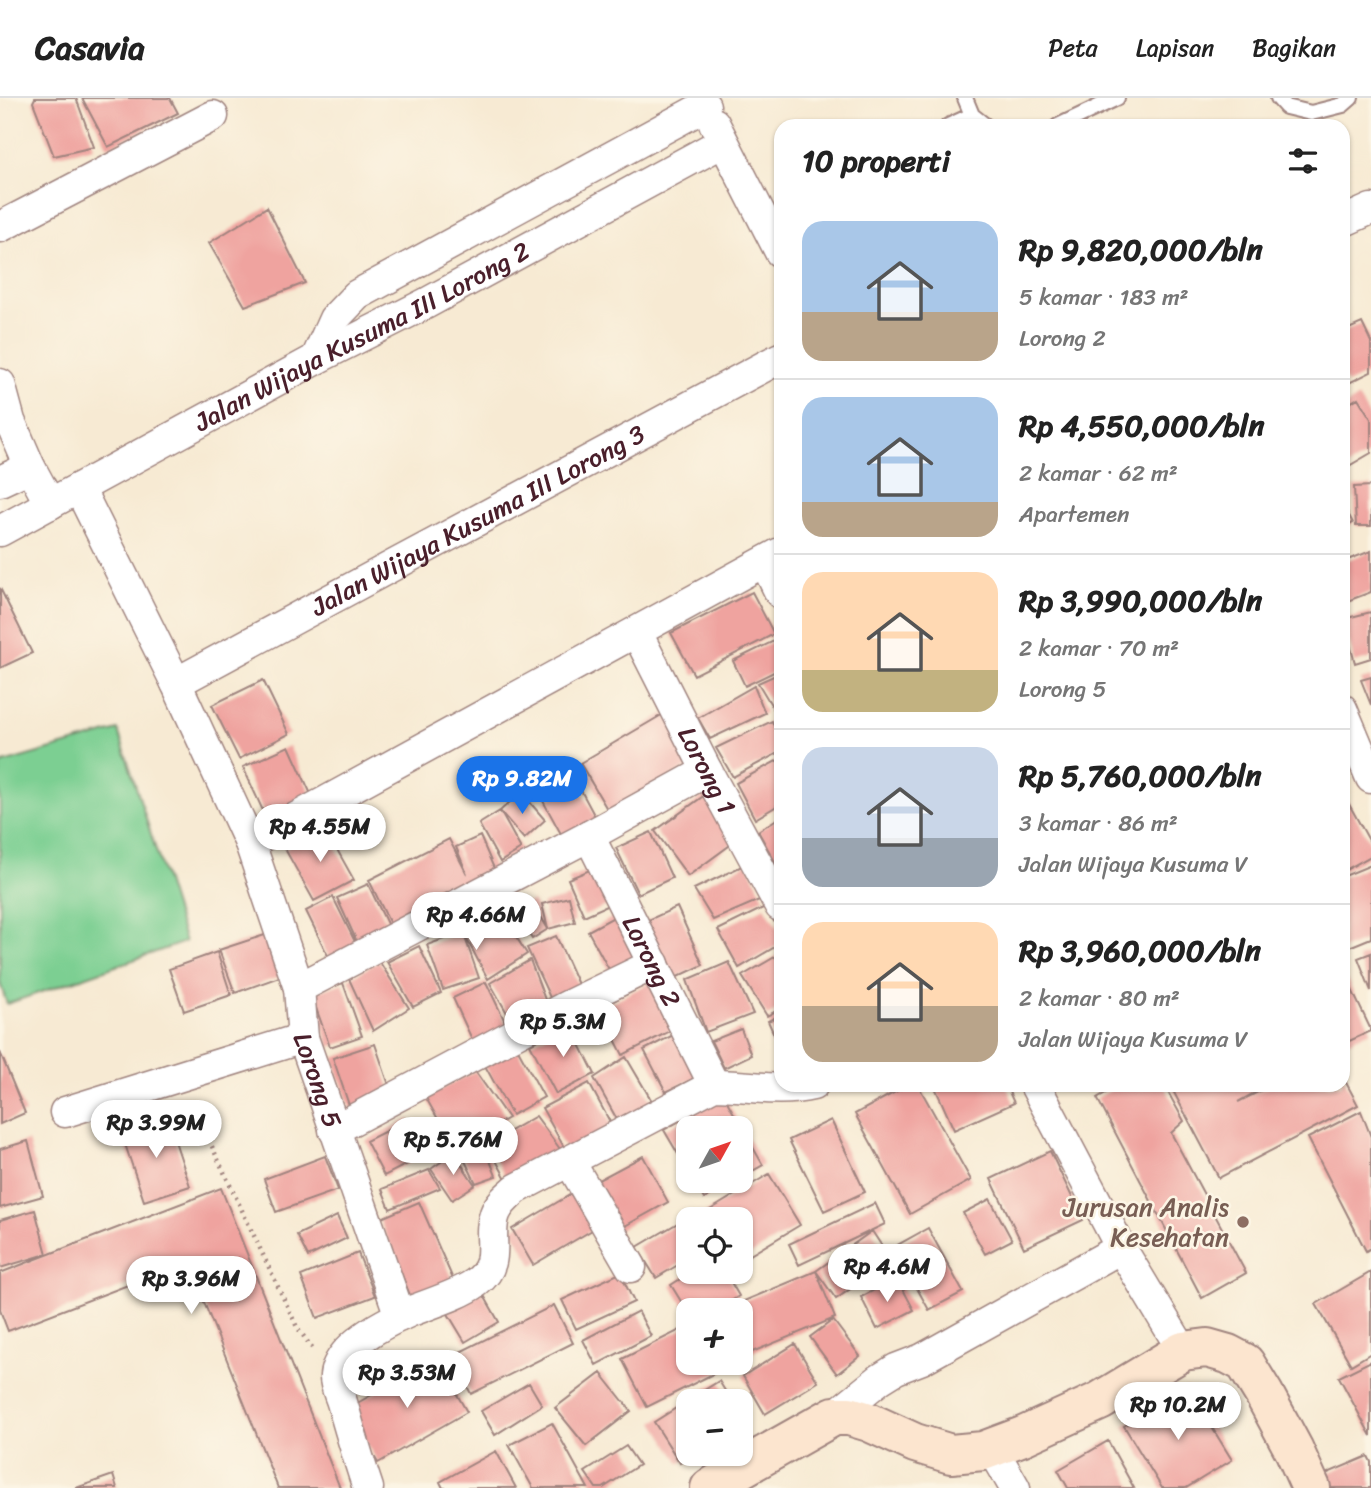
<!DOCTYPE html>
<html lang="id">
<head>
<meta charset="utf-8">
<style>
  body { margin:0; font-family:Sriracha,sans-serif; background:#f6f6f6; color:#222; height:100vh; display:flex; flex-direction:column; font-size:26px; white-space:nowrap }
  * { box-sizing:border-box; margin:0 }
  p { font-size:23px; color:#767676 }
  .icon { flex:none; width:38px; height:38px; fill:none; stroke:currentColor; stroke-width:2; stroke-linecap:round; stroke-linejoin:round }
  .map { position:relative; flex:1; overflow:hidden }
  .details { position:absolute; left:774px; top:21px; width:576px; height:973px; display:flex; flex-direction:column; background:#fff; border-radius:21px; box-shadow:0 2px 5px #0004 }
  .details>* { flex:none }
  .needle { width:46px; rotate:50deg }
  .buttons { position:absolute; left:676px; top:1018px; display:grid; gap:14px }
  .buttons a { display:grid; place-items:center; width:77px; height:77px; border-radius:14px; background:#fff; box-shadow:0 2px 5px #0004; font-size:35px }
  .price { position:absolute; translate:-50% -60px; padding:0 16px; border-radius:24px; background:#fff; color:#222; font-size:23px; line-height:46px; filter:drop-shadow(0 2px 4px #0008) }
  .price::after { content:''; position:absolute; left:50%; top:42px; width:21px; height:16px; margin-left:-10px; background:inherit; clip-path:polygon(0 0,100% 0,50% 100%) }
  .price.current { background:#1a73e8; color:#fff }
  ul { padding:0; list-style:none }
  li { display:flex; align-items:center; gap:21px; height:175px; padding:0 28px }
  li+li { border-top:2px solid #e0e0e0 }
  li span { display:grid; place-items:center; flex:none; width:196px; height:140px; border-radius:21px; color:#555 }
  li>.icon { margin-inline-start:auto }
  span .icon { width:84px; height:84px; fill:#fffc; stroke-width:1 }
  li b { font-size:30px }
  h2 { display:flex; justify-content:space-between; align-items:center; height:84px; padding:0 28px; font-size:30px }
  header { display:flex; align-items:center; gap:42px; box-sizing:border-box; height:98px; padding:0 35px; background:#fff; border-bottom:2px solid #e0e0e0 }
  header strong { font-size:33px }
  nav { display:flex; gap:38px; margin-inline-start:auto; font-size:24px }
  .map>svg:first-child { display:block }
</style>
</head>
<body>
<header>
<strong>Casavia</strong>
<nav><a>Peta</a><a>Lapisan</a><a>Bagikan</a></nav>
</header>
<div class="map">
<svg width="1371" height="1390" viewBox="0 0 1371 1390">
  <rect width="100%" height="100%" fill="#fcf5e5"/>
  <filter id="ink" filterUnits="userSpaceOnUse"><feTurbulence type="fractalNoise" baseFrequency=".0143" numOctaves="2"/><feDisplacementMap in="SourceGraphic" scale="14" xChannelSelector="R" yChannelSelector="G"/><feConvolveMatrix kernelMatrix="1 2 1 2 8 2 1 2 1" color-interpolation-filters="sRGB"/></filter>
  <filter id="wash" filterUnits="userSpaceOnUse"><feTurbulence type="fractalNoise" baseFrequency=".00686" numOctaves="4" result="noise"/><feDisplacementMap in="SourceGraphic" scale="28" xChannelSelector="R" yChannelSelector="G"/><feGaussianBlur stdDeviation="1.57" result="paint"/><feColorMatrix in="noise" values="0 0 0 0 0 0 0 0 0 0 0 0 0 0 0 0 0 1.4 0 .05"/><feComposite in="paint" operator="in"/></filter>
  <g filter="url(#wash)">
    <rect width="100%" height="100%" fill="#f7ead3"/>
    <path fill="#7ccf92" stroke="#63775e" stroke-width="2" d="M118,632L185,844L7,906L0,885V666Z"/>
    <g id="blocks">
      <path fill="#efa39f" d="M35,0H76L94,49L54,58L33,4Z
        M82,0H170L178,15L108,49Z
        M267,109L305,185L245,208L209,145Z
        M1362,225L1371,244V274L1347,286L1342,277V234Z
        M1358,300L1371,321V355L1342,372V310Z
        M1371,388V428H1356L1354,389Z
        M1342,404L1353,425L1342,431Z
        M1371,453V494L1342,505V464Z
        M0,490L32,555L0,570Z
        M752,494L774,536L694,577L671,535Z
        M1371,514V560L1355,565L1343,521Z
        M780,540V571L745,588L733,563Z
        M780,575V613L776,615L758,585Z
        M1371,579V607L1361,582Z
        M263,582L289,636L239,661L212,607Z
        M754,588L765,615L710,641L698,620Z
        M665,615L695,665L610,716L580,665Z
        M772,623L780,643V654L733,679L716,650Z
        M289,648L315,705L269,726L243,669Z
        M780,661V706L755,721L736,685Z
        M577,685L600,728L566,745L543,703Z
        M521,694L545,722L524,741L500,713Z
        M705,697L737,742L688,778L655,733Z
        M1345,699L1371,746V758L1342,774V701Z
        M500,713L521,751L500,764L479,726Z
        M780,719V773L758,733Z
        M325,730L354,782L314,803L285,751Z
        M651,734L672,780L638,796L616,750Z
        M480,738L496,775L392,830L369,782L449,741L467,776L456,749Z
        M748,765L764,800L713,822L694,791Z
        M1371,767V840L1342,852V779Z
        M597,769L613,805L584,818L568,781Z
        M368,786L389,830L359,848L337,800Z
        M333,799L358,850L331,864L306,813Z
        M569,799L575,824L548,831L542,806Z
        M532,803L548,831L532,841L515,813Z
        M677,809L703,867L671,882L644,824Z
        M765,809L780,833V846L739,870L718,832Z
        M499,812L527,856L488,881L463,834L479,880L443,892L427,847L463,834Z
        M621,815L645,859L612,877L588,833Z
        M271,835L285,877L235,895L219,852Z
        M556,838L581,893L553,906L527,850Z
        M419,848L441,895L413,909L387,864Z
        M217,854L231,897L184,913L169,871Z
        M1371,855V893L1358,860Z
        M780,856V911L767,918L742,878Z
        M530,862L547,907L511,922L490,885Z
        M379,863L409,910L373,933L349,881Z
        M729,864L753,916L706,934L687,882Z
        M1342,871L1371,932V933L1345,945L1342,940Z
        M654,883L676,930L623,957L599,910Z
        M486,884L509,932L475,948L453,900Z
        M343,885L362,938L330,949L311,896Z
        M780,917V950L768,923Z
        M569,925L595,976L556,996L530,946Z
        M741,931L751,957L724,970L711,943Z
        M679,934L701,977L666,994L644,952Z
        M375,946L392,996L350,1010L333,960Z
        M516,948L544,999L512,1017L484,966Z
        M0,954L25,1015L0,1026Z
        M626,959L653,1005L619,1025L594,980Z
        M475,973L508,1020L455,1051L426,1000Z
        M1342,977L1358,1007L1219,1080L1170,987H1269L1238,1004L1272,987H1342Z
        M589,985L616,1035L570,1060L542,1010Z
        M908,987H918L971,1082L910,1116L855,1016Z
        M934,987H1006L1014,1005L954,1032Z
        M1120,987H1164L1184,1023L1171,1035L1246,1175L1202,1200L1097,1000Z
        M724,998L763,1067L740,1080V1031H688V1073L664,1032Z
        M1361,1013L1371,1039V1150L1366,1153L1308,1040Z
        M536,1018L568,1062L510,1088L487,1046Z
        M409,1021L427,1056L384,1078L366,1043Z
        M168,1022L190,1088L144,1103L122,1037Z
        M831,1022L865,1094L824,1113L789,1042Z
        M482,1042L496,1078L476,1085L459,1051Z
        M28,1043L43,1098L0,1110V1051Z
        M1050,1053L1083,1122L1024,1150L991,1081Z
        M454,1055L475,1087L452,1102L431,1071Z
        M325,1058L338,1092L276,1114L264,1081Z
        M643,1058L668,1104L614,1134L589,1087Z
        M429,1072L440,1090L390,1111L382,1091Z
        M769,1076L800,1127L740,1163V1122H709L705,1115Z
        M694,1083H735L704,1101Z
        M221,1090L242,1143L340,1390H278L188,1164L8,1233L0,1212V1175Z
        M578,1092L599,1128L533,1167L512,1131Z
        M990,1101L1012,1142L985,1156L963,1115Z
        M419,1104L456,1188L414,1207L379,1121Z
        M875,1105L885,1126L799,1167L789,1146Z
        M35,1112L47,1156L0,1170V1122Z
        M337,1118L347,1140L308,1159L297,1137Z
        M688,1119V1161L656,1180L637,1149Z
        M928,1130L963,1194L929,1212L894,1149Z
        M872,1133L891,1162L836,1201L816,1173Z
        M358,1155L375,1198L317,1220L301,1178Z
        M816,1173L835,1220L740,1259V1213H720Z
        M691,1174H725L739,1198L715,1213H687L671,1187Z
        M1371,1174V1255L1351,1267L1316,1206Z
        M620,1175L634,1204L576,1231L562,1202Z
        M897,1180L914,1212L877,1231L861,1199Z
        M482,1194L499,1224L465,1244L447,1214Z
        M554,1207L573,1245L471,1296L452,1258Z
        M638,1213L651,1238L596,1267L583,1242Z
        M833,1222L860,1258L837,1276L810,1239Z
        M688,1228V1265H715L719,1273L647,1309L622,1261Z
        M795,1246L818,1284L765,1316L743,1278Z
        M436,1260L467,1314L378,1365L347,1311Z
        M1371,1263V1338L1339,1279Z
        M601,1275L631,1313L586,1348L555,1310Z
        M719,1283L732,1304H688V1356H693L680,1365L654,1324Z
        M529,1285L542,1307L495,1337L481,1313Z
        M1187,1289L1232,1362L1186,1390H1162L1124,1328Z
        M552,1325L588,1390H533L509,1347Z
        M1108,1343L1134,1390H1068L1058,1372Z
        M626,1348L639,1367L603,1390H596L585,1374Z
        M496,1353L516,1390H443L440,1384Z
        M1368,1358L1371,1364V1390H1328L1323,1377Z
        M113,1377L117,1390H76Z"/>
    </g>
  </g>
  <g filter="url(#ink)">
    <use href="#blocks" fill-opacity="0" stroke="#a0847f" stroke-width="2"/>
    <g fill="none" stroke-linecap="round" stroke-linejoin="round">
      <g stroke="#a0847f" stroke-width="18">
        <path id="lane" d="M1278,0L1286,9L1311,15L1343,7L1351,0
          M972,17L986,28
          M948,28L972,17L965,0
          M1058,28L1117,0"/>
      </g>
      <g stroke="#a0847f" stroke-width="33">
        <g id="street">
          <path d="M714,25L780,154"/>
          <path d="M1342,124L1371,111"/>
          <path d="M0,129L213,18"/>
          <path d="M316,261L334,221L357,197L705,8"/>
          <path d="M0,286L10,323L30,369L50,406"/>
          <path d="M0,383L30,369"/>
          <path id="s1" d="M79,390L176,585L250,745L299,890L303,940L400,1218"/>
          <path id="s2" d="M0,433L316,261L427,205L723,44"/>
          <path d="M765,464L780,495"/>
          <path id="s3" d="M637,535L707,673L780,808"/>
          <path id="s4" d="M176,585L394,467L780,260"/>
          <path d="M1342,611L1371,680"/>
          <path id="s5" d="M589,738L714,987"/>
          <path d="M250,745L780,455"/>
          <path d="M299,890L589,738L707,673"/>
          <path d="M1035,987L1121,1150L1183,1253"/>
          <path d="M65,1014L303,940"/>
          <path d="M334,1032L567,908L654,866"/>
          <path d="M570,1064L631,1169"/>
          <path d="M834,1318L880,1281L896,1271L922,1261L1121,1150"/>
          <path d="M992,1350L1015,1390"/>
          <path d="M368,1390C359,1363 351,1336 343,1308C341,1299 334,1287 335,1278C338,1248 384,1225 409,1214C428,1206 460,1197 477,1184C503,1164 486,1140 495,1116C499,1105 508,1098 516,1091L714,987C747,987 780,995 813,987"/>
        </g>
      </g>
      <g stroke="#a0847f" stroke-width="42">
        <path id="secondary" d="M710,1390L742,1370L834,1318H849L869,1324L915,1345L951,1356L983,1353L1023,1338L1100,1303L1183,1253L1207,1250L1228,1256L1245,1265L1264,1296L1294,1352L1311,1390"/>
      </g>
      <path stroke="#a0847f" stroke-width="4.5" stroke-dasharray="2 5" stroke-linecap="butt" d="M191,1004L297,1229L312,1250"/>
      <use href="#lane" stroke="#fff" stroke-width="14"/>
      <use href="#street" stroke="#fff" stroke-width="30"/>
      <use href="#secondary" stroke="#fce5cf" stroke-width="38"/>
    </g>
  </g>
  <circle fill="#8d6e63" stroke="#fcf5e5" stroke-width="2.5" cx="1243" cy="1124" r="7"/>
  <g text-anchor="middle" stroke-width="5" stroke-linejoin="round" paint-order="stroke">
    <g font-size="26" fill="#4a1f2b" stroke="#fcf5e5">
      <text dy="9" stroke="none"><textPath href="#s2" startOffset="411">Jalan Wijaya Kusuma III Lorong 2</textPath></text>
      <text dy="9" stroke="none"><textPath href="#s4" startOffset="343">Jalan Wijaya Kusuma III Lorong 3</textPath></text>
      <text dy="9" stroke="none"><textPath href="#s3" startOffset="154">Lorong 1</textPath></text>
      <text dy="9" stroke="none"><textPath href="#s5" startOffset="140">Lorong 2</textPath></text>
      <text dy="9" stroke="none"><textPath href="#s1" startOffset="642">Lorong 5</textPath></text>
    </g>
    <g font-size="26" fill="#785e54" stroke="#fcf5e5" text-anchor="end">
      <text x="1229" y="1118">Jurusan Analis<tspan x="1229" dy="30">Kesehatan</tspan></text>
    </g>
  </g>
</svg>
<div class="buttons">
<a><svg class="needle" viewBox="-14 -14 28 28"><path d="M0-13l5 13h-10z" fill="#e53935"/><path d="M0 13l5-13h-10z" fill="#767676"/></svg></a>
<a><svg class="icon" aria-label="locate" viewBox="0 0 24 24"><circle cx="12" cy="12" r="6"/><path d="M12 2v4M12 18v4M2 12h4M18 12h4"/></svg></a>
<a>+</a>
<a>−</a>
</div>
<b class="price current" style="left:522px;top:718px">Rp 9.82M</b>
<b class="price" style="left:320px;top:766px">Rp 4.55M</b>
<b class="price" style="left:476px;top:854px">Rp 4.66M</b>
<b class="price" style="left:563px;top:961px">Rp 5.3M</b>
<b class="price" style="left:156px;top:1062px">Rp 3.99M</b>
<b class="price" style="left:453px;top:1079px">Rp 5.76M</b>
<b class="price" style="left:887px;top:1206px">Rp 4.6M</b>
<b class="price" style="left:191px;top:1218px">Rp 3.96M</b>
<b class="price" style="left:407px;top:1312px">Rp 3.53M</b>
<b class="price" style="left:1178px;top:1344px">Rp 10.2M</b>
<section class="details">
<h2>10 properti<svg class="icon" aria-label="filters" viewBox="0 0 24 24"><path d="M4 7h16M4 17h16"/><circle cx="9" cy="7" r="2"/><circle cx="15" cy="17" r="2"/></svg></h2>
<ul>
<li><span style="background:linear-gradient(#a9c7e8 65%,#b9a48a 0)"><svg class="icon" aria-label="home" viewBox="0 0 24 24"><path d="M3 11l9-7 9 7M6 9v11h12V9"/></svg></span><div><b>Rp 9,820,000/bln</b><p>5 kamar · 183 m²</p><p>Lorong 2</p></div></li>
<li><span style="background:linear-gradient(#a9c7e8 75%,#b9a48a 0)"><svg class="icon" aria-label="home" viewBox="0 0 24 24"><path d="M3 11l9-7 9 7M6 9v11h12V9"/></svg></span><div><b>Rp 4,550,000/bln</b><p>2 kamar · 62 m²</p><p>Apartemen</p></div></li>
<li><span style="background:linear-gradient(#ffd9b3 70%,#c2b280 0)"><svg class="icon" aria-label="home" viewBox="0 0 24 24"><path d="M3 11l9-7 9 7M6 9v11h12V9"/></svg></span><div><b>Rp 3,990,000/bln</b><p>2 kamar · 70 m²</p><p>Lorong 5</p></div></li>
<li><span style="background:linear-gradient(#c9d6e8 65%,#9aa5b1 0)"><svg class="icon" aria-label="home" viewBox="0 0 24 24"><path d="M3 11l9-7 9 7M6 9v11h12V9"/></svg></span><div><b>Rp 5,760,000/bln</b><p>3 kamar · 86 m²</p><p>Jalan Wijaya Kusuma V</p></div></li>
<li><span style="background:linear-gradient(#ffd9b3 60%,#b9a48a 0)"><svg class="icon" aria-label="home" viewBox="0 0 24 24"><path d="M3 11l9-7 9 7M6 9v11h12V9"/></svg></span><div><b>Rp 3,960,000/bln</b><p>2 kamar · 80 m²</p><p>Jalan Wijaya Kusuma V</p></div></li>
</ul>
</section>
</div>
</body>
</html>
